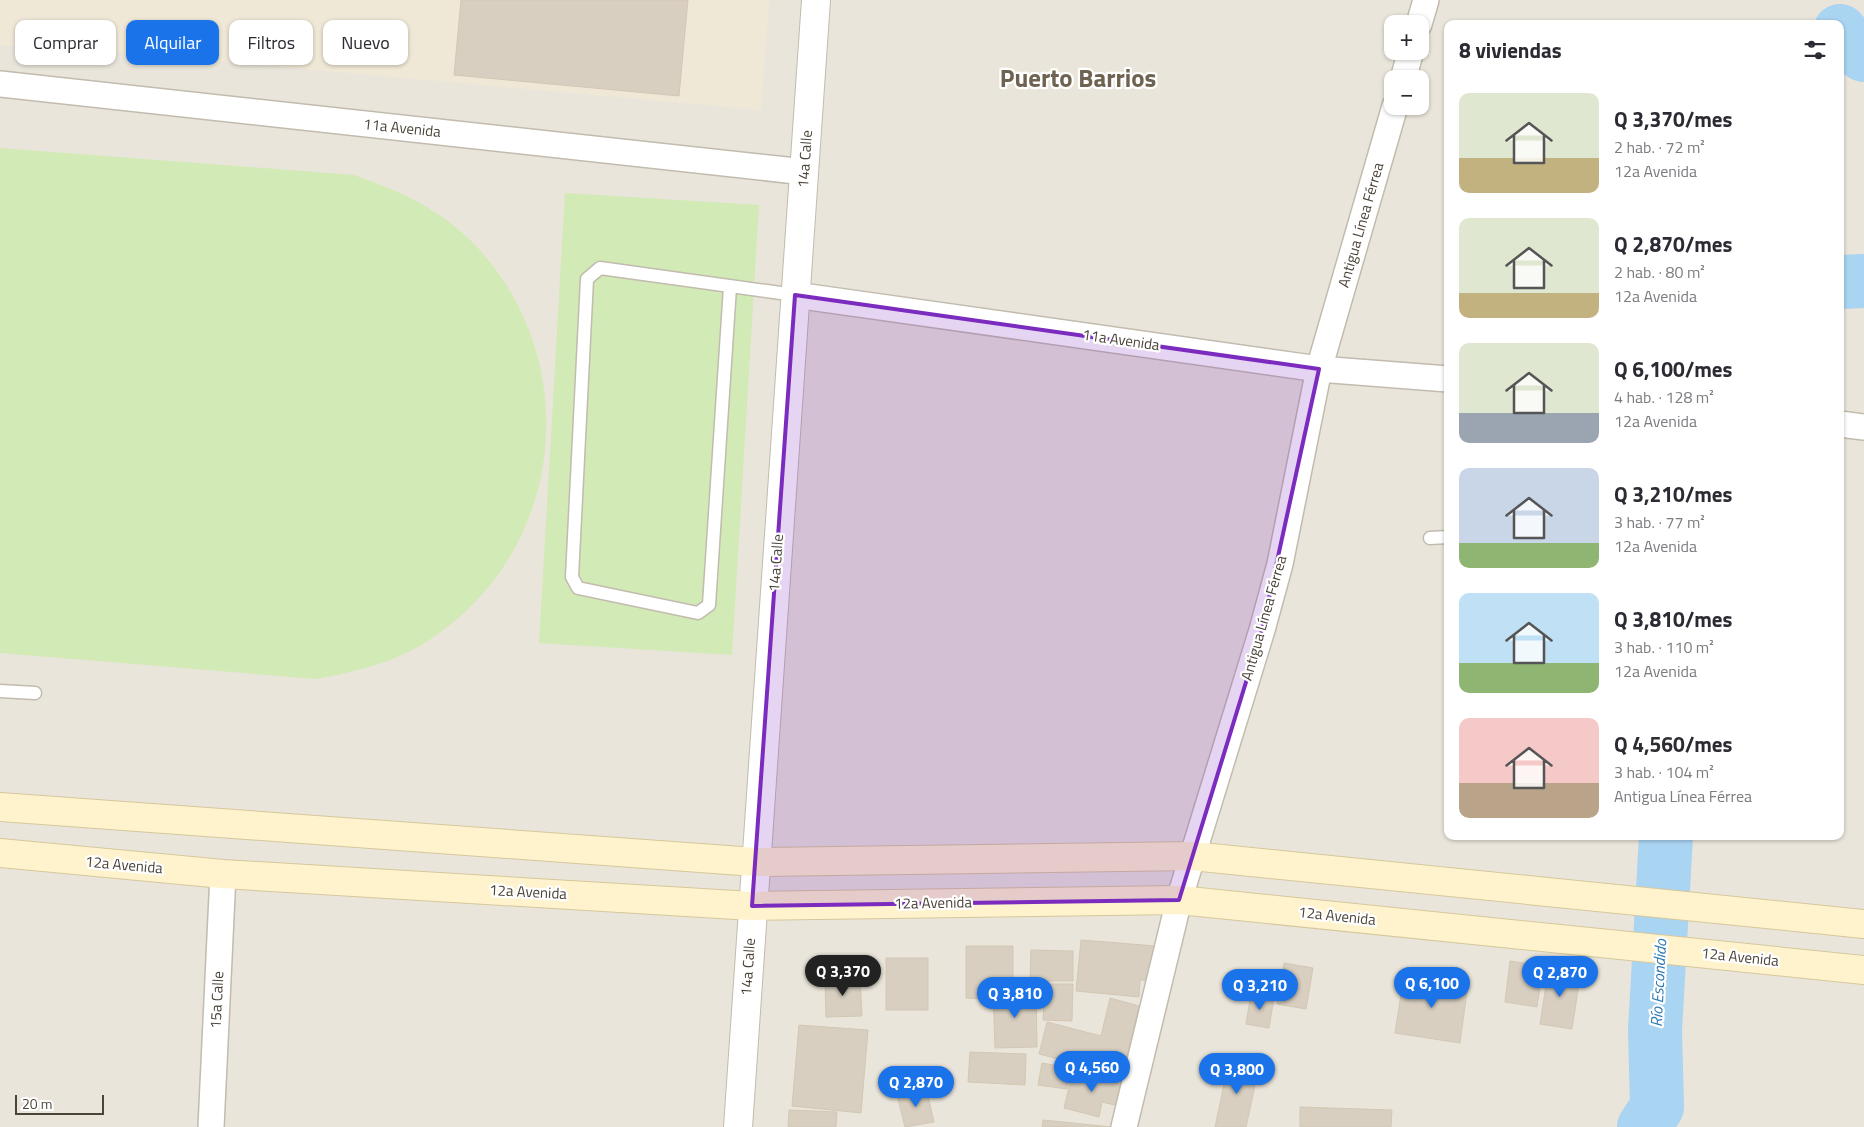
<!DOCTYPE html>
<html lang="es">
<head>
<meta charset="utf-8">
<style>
  body { margin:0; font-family:"Titillium Web",sans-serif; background:#f7f7f7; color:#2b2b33; height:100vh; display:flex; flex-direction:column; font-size:19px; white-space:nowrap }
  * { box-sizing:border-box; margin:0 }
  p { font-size:16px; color:#7c7c81 }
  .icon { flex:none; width:28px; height:28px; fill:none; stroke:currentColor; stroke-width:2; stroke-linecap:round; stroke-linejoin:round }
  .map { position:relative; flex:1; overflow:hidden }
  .panel { position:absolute; left:1444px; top:20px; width:400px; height:820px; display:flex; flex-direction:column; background:#fff; border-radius:10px; box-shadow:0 1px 4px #0004 }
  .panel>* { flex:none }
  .top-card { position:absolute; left:15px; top:20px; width:475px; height:45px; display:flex; gap:10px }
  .controls { position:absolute; left:1384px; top:15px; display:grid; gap:10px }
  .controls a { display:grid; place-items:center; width:45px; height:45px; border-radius:10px; background:#fff; box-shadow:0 1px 4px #0004; font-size:25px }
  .scale { position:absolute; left:15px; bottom:12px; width:89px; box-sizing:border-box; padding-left:5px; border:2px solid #4b4439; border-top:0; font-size:14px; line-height:18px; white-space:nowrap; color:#4b4439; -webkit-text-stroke:4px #fff; paint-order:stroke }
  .price { position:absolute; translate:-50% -42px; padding:0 11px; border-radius:18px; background:#1a73e8; color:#fff; font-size:16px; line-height:32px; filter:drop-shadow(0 1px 2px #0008) }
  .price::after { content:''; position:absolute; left:50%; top:30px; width:15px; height:11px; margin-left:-8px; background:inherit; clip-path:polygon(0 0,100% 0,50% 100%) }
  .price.on { background:#222; color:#fff }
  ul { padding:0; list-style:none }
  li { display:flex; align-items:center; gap:15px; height:125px; padding:0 15px }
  li span { display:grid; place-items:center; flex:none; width:140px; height:100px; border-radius:10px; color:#555 }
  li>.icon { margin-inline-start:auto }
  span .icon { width:60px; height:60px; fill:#fffc; stroke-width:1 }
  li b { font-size:21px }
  h2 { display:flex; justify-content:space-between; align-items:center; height:60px; padding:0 15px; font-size:21px }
  .chip { padding:0 18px; border-radius:10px; background:#fff; box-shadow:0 1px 4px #0004; font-size:18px; line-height:45px }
  .chip.on { background:#1a73e8; color:#fff }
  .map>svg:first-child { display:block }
</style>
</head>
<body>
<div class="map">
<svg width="1864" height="1127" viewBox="0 0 1864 1127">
  <rect width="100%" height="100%" fill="#f6f3ec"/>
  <path fill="#eae5da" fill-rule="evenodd" d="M0,0H1864V1127H0ZM1392,24H1420V51H1392ZM1448,24H1840V836H1448ZM1392,79H1420V106H1392Z"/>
  <path fill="#efe8d6" d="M0,0H769L761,110L158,56L0,45Z"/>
  <path fill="#d2eab5" d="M0,148L354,175C400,191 442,210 476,246C574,350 569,515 465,612C447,628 428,643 406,653C377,667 348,673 316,679L0,653Z
    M565,193L759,205L732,655L539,643Z"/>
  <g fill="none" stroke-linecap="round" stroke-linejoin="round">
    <path stroke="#a9d4f2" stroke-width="54" d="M1840,31L1856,50L1864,55
      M1840,282L1864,281
      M1644,1127L1657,1107L1655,1030L1666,836"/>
  </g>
  <path fill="#d8cfc1" stroke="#d3c7b4" d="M461,0H688L679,96L454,75Z
    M1081,940L1156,946L1153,981L1140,980L1139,997L1076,991Z
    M966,946H1013V987H989V999L966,998Z
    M1031,950L1073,951V981H1030Z
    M886,958H928V1010H886Z
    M1510,961L1543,966L1537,1007L1505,1002Z
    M1284,963L1313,968L1306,1009L1277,1004Z
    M1549,966L1581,971L1572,1029L1540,1024Z
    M1404,974L1468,984L1460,1043L1395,1033Z
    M860,976L862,1016L826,1017L825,977Z
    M1045,984H1073L1072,1021L1043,1020Z
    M1036,990L1037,1047L995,1048L993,991Z
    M1251,994L1274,998L1269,1028L1246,1024Z
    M1110,998L1139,1006L1122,1075L1039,1054L1047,1022L1101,1036Z
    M799,1025L868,1030L861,1113L792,1106Z
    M970,1052L1026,1054L1025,1085L968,1082Z
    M1229,1061L1259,1067L1246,1127H1215Z
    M1042,1063L1070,1068L1067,1089L1038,1085Z
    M1073,1070L1125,1083L1119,1106L1102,1102L1099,1117L1064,1108Z
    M926,1088L934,1122L905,1127L897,1095Z
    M1300,1107L1392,1110L1391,1127H1300Z
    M789,1110L837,1112L836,1127H788Z
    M1043,1120L1112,1127H1042Z"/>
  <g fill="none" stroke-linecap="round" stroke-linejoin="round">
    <g stroke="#c2bbae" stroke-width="15">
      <path id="service" d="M730,287L709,605L698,613L578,588L572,577L587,279L600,268L795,295
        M1430,538L1448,537
        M0,691L35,693"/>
    </g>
    <g stroke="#c2bbae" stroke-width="28">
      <path id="minor" d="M1419,24L1426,0
        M1403,79L1411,51
        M0,84L805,172
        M795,295L1319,369L1448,379
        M1840,424L1864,427
        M211,1127L223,874
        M1124,1127L1179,900L1262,630L1280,564L1319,369L1395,106"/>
    </g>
    <g stroke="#c2bbae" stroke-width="30">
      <path id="tertiary" d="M738,1127L816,0"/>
    </g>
    <g stroke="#d6c79b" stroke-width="30">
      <path id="secondary" d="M0,807L755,862L1192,856L1864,924
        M0,853L223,874L752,906L1179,900L1864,970"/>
    </g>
    <use href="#service" stroke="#fff" stroke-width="12"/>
    <use href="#minor" stroke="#fff" stroke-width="25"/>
    <use href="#tertiary" stroke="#fff" stroke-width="28"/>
    <use href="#secondary" stroke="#fff3cd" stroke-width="28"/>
  </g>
  <path fill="#7b2cbf" fill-opacity="0.2" stroke="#7b2cbf" stroke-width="4" stroke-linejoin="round" d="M795,295L1319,369L1262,630L1179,900L752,906Z"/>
  <g text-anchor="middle" stroke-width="4.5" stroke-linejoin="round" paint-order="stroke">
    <g font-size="15" fill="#4b4439" stroke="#fff">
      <text transform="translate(402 128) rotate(6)" y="5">11a Avenida</text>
      <text transform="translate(805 159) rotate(-86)" y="5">14a Calle</text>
      <text transform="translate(1361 225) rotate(-74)" y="5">Antigua Línea Férrea</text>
      <text transform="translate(1121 340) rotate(8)" y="5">11a Avenida</text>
      <text transform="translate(776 563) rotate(-86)" y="5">14a Calle</text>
      <text transform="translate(1264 618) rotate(-74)" y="5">Antigua Línea Férrea</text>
      <text transform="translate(124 865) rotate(5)" y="5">12a Avenida</text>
      <text transform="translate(528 892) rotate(3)" y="5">12a Avenida</text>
      <text transform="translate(933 903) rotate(-1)" y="5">12a Avenida</text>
      <text transform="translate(1337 916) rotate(6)" y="5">12a Avenida</text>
      <text transform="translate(1740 957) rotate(6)" y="5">12a Avenida</text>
      <text transform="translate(748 967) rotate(-86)" y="5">14a Calle</text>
      <text transform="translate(217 1000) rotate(-87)" y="5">15a Calle</text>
    </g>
    <g font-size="16" font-style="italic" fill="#2e7ab2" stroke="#fff">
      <text transform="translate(1658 983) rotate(-87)" y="6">Río Escondido</text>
    </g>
    <g font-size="25" font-weight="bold" fill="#6e6250" stroke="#fff">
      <text x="1078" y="87">Puerto Barrios</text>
    </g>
  </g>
</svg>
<div class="controls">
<a>+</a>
<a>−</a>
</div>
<div class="scale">20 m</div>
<b class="price on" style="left:843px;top:997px">Q 3,370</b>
<b class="price" style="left:1560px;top:998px">Q 2,870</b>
<b class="price" style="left:1432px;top:1009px">Q 6,100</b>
<b class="price" style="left:1260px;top:1011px">Q 3,210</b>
<b class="price" style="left:1015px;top:1019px">Q 3,810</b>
<b class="price" style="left:1092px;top:1093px">Q 4,560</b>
<b class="price" style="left:1237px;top:1095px">Q 3,800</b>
<b class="price" style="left:916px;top:1108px">Q 2,870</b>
<div class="top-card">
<a class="chip">Comprar</a>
<a class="chip on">Alquilar</a>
<a class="chip">Filtros</a>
<a class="chip">Nuevo</a>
</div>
<section class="panel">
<h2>8 viviendas<svg class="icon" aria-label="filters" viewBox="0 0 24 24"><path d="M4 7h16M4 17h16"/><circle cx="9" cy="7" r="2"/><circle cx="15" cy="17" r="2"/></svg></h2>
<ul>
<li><span style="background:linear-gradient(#dfe7d0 65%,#c2b280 0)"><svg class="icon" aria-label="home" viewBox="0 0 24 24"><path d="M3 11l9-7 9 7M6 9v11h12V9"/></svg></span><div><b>Q 3,370/mes</b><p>2 hab. · 72 m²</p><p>12a Avenida</p></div></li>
<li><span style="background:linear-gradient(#dfe7d0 75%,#c2b280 0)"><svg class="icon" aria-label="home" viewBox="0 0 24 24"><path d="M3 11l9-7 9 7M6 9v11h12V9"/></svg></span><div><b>Q 2,870/mes</b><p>2 hab. · 80 m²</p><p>12a Avenida</p></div></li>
<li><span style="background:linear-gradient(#dfe7d0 70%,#9aa5b1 0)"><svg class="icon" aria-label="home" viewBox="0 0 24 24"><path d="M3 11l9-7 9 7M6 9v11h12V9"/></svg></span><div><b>Q 6,100/mes</b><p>4 hab. · 128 m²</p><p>12a Avenida</p></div></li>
<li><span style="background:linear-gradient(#c9d6e8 75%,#8fb573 0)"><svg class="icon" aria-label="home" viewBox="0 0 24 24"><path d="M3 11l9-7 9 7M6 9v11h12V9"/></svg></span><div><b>Q 3,210/mes</b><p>3 hab. · 77 m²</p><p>12a Avenida</p></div></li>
<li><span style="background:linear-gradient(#bfe0f5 70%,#8fb573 0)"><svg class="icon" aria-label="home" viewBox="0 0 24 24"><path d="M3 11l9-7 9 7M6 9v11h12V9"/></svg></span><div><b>Q 3,810/mes</b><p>3 hab. · 110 m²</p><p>12a Avenida</p></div></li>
<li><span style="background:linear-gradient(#f6c9c9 65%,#b9a48a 0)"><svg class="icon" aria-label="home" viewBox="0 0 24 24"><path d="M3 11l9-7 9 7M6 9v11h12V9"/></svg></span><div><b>Q 4,560/mes</b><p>3 hab. · 104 m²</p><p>Antigua Línea Férrea</p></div></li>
</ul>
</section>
</div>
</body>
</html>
